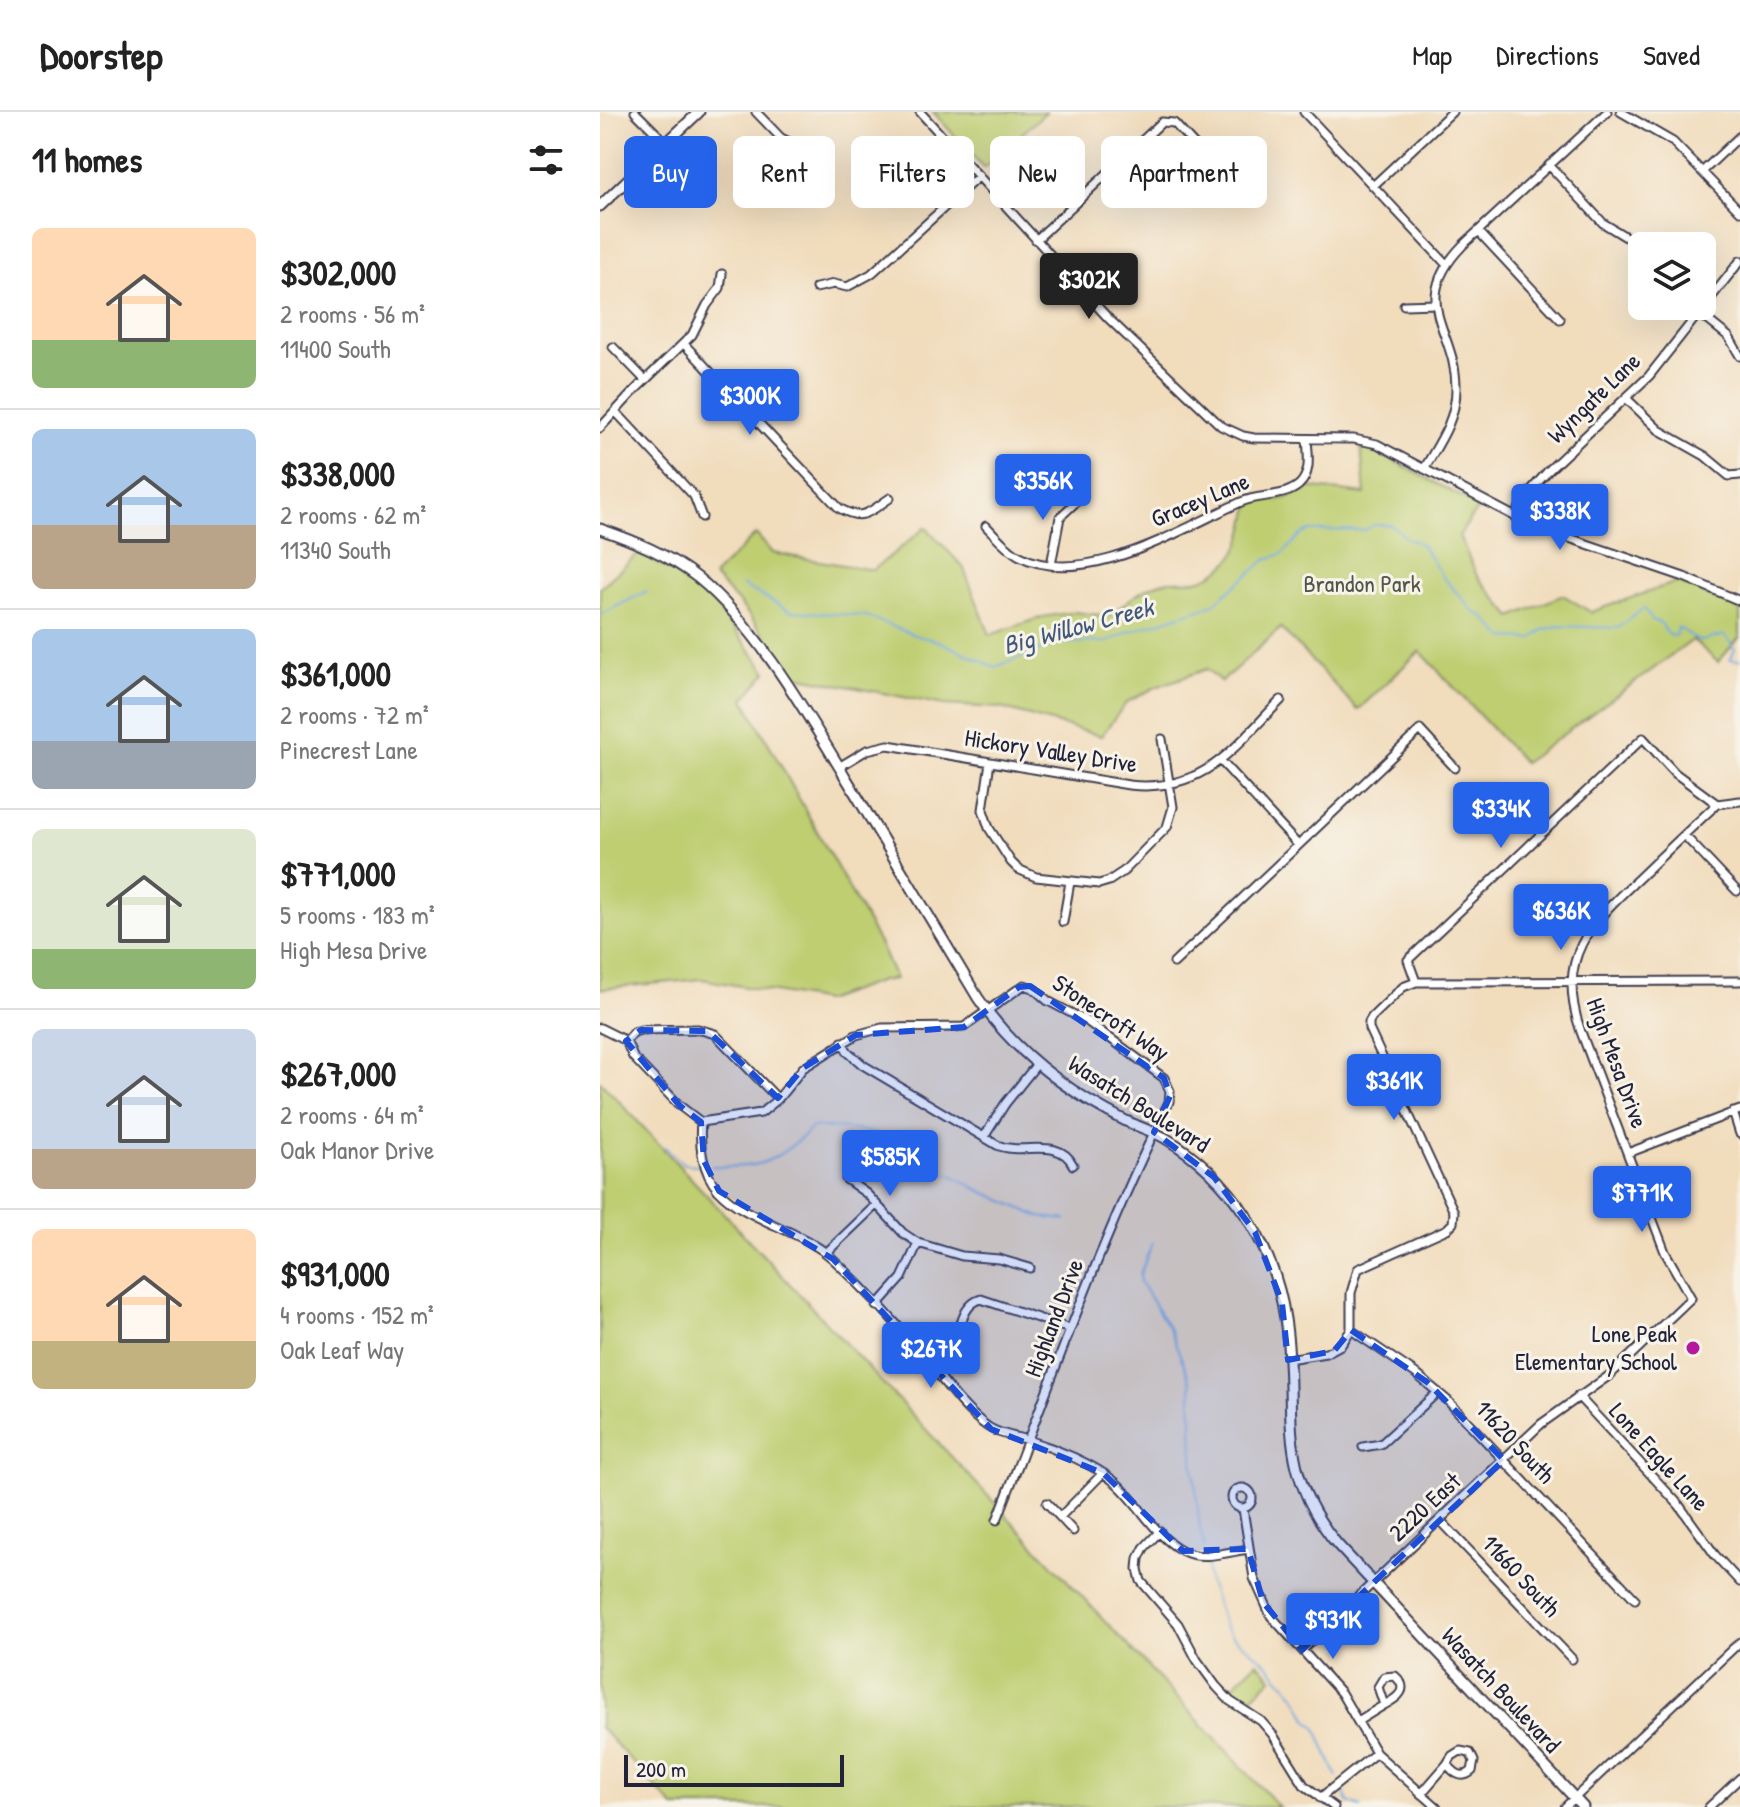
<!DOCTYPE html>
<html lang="en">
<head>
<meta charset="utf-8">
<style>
  body { margin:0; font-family:"Patrick Hand",sans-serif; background:#f6f6f6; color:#222; height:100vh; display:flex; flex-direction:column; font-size:30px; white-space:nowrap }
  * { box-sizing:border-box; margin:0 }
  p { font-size:26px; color:#767676 }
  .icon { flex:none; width:44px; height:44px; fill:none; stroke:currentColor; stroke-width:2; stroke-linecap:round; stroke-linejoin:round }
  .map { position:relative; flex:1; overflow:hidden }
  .sheet { display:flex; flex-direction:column; background:#fff; width:600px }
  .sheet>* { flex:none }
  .guide { position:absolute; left:24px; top:24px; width:760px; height:72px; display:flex; gap:16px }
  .buttons { position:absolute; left:1028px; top:120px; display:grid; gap:16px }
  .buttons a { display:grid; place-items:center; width:88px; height:88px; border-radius:12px; background:#fff; box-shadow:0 8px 32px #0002; font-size:40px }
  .scale { position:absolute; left:24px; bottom:20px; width:220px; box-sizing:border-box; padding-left:8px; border:4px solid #22223b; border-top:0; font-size:22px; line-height:28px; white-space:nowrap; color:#22223b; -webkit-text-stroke:6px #f7f3e8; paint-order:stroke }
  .price { position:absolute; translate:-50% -68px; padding:0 18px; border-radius:8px; background:#2563eb; color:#fff; font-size:26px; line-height:52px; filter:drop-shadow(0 2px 4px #0008) }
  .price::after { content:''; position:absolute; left:50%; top:48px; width:24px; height:18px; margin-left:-12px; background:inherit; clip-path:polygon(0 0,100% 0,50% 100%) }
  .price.on { background:#222; color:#fff }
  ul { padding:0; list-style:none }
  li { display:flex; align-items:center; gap:24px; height:200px; padding:0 32px }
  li+li { border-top:2px solid #e0e0e0 }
  li span { display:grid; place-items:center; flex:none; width:224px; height:160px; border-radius:12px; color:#555 }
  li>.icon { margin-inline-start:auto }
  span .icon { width:96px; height:96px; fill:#fffc; stroke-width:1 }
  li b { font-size:34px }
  h2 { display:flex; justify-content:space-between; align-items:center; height:96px; padding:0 32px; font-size:34px }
  .tag { padding:0 28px; border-radius:12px; background:#fff; box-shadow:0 8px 32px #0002; font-size:28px; line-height:72px }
  .tag.on { background:#2563eb; color:#fff }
  header { display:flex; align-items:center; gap:48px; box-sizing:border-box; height:112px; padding:0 40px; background:#fff; border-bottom:2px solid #e0e0e0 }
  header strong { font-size:38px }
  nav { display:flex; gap:44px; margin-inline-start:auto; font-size:28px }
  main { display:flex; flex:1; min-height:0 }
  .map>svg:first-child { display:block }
</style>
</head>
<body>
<header>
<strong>Doorstep</strong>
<nav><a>Map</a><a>Directions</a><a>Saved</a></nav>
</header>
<main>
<section class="sheet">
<h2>11 homes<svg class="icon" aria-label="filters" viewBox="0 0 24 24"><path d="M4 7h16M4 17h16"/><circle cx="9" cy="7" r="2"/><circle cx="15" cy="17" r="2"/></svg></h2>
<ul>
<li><span style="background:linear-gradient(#ffd9b3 70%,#8fb573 0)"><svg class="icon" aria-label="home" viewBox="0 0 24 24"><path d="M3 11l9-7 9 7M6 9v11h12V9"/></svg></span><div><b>$302,000</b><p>2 rooms · 56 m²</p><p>11400 South</p></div></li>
<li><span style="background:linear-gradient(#a9c7e8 60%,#b9a48a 0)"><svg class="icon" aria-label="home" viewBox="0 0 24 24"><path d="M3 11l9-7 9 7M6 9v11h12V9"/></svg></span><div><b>$338,000</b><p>2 rooms · 62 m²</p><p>11340 South</p></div></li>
<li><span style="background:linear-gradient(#a9c7e8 70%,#9aa5b1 0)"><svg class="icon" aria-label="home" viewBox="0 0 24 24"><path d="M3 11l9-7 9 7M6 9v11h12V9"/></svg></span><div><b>$361,000</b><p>2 rooms · 72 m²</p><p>Pinecrest Lane</p></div></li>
<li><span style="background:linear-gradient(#dfe7d0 75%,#8fb573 0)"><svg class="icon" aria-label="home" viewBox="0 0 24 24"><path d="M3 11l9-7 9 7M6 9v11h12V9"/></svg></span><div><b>$771,000</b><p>5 rooms · 183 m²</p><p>High Mesa Drive</p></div></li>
<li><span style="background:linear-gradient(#c9d6e8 75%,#b9a48a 0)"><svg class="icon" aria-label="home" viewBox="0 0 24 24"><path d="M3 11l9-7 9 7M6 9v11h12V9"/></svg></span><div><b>$267,000</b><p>2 rooms · 64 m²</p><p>Oak Manor Drive</p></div></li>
<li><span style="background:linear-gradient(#ffd9b3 70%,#c2b280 0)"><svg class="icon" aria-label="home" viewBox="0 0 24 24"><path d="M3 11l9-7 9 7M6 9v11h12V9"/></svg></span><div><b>$931,000</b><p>4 rooms · 152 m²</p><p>Oak Leaf Way</p></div></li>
</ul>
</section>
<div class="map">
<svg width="1140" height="1695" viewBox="0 0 1140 1695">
  <rect width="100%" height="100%" fill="#f7f3e8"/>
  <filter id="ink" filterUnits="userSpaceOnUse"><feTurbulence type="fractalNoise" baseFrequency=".0125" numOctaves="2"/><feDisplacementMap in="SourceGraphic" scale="16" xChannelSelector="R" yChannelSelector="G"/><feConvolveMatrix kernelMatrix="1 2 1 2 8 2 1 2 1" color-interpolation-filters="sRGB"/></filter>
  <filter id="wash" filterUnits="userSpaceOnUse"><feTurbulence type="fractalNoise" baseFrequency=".006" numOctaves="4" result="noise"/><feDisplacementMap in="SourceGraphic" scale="32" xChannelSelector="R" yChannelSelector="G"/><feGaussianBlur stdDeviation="1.8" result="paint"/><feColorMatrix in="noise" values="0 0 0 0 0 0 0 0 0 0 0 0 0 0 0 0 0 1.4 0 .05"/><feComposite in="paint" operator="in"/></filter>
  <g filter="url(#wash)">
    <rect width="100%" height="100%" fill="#f1dcbc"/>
    <path fill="#bece71" stroke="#707856" stroke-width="2" d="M333,0H446L384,56Z
      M761,335L777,340L879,394L859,424L877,464L912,505L963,483L991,500L1077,470L1140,497V525L1118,550L1093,528L924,651L820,539L758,598L681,516L621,570L607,557L556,575L527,590L501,624L401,596L344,593L196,564L140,492L113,464L156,422L172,441L273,458L326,415L363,455L390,523L443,505L474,500L510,504C526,490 542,476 563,470C575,467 589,471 601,467C639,453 643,428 650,393C673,383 684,394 706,375L765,382Z
      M39,441L83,466L116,494L167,560L144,587L280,833L295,867L281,869L224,889L102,867L0,877V476Z
      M0,969L679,1695H74L0,1615Z
      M657,1550L672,1566L646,1591L631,1575Z"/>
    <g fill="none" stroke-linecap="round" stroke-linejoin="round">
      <path stroke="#6da8de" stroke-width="2" d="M142,473L190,499L266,504L314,523L338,529L395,555L460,531L507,530L531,519L612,493L667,447L682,442L702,422L710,419L765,418L774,413H791L808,427L821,432L842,464L874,500L883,504L904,526L932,527L943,518L958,514L1018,516L1044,496L1052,508L1062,512L1064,518L1071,524L1076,523L1078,515L1095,527L1102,529L1124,523L1135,537L1130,548H1140
        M0,503L47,479
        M65,1035L84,1052L99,1053
        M112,1054C163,1057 175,1050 213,1015C248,1016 281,1015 307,1044C311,1048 314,1053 319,1058L352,1063L377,1077L440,1105L466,1108
        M553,1130L540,1162V1170L570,1218L591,1270L593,1349L600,1417L605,1436
        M606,1449L609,1470L625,1515L632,1524L663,1548L695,1583L708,1608L716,1615L737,1665
        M742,1676L748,1690L761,1695"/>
    </g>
  </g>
  <g filter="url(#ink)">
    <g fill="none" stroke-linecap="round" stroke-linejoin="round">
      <g stroke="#413e4e" stroke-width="11">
        <path id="minor" d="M35,0L66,31
          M156,0L181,26L199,35
          M320,0L508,206L621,314L643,324L654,326L754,327L777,332L931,413L1084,465L1140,489
          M704,0L847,153
          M1021,0L1073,30L1140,99
          M949,53L1003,111L1026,125
          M1103,59L1140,24
          M773,74L852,0
          M878,119L960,207
          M436,128L562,10L574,11L598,37
          M216,176L234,172L247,175L271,162L379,64
          M804,193L836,192
          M1099,201L1129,225L1140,244
          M84,232L239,396C263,410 269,400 290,386
          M13,235L45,268
          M1026,286L1059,318L1105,344L1129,364L1140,363
          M16,300L94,384L102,405
          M0,316L36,277L92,223L107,193L120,176L122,162
          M824,357C839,331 856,308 856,277C857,217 806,192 863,133L1007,0
          M915,405L926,384L948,359L1049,264L1140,149
          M921,408L935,376
          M386,414C396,424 406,436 418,443C482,479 581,417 641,390C659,382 684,386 699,373C712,361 708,342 707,327
          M451,453L460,405L477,389
          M620,648L698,733
          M390,650L383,698L389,716L411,750L418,757L436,765L499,772L509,769L524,759L567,715L573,695L562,627
          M239,655L267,638L288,633L529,673C605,681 633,636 681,588
          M1084,723L1137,779
          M463,810L470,770
          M574,851L820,618L855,656
          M816,870L808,848L1043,626L1075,661L1117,692
          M0,916L26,929L33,945L80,994L101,1010
          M26,929L34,920L41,918L98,917L115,922L178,987
          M242,930L248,940L263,953L397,1033C422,1044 459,1024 473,1053
          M1133,1000L1140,1022
          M101,1010L161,1001L178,987L203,956L256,923L282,916L364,915L424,873L433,876L448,889L488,910L564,966L570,979L569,990C501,1125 452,1268 397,1408
          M101,1010C99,1032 102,1060 118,1078C147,1109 200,1117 232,1146C261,1173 290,1204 315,1234C339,1261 358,1294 388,1315C400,1323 414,1324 428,1328C454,1336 494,1352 515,1370C539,1390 554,1424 583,1439C601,1449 628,1440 648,1437
          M384,1025L405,992L437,952
          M1028,1041L1140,998
          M246,1067L267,1082L303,1121L318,1131L362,1144L399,1147L430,1156
          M226,1141L276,1093
          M277,1194L302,1166L318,1131
          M751,1218L815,1261L848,1289L1035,1487
          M688,1247L726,1241L741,1233L751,1218V1181L758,1157L847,1117L853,1111L854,1100L769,917V910L772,905L803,875L816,870L1140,869
          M330,1252C339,1245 349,1240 354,1230C362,1214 362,1193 381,1187L470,1217
          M978,1284L1079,1393L1115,1443L1140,1470
          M763,1335L781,1332L838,1280
          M632 1386a10 10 0 1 1 20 0a10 10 0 1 1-20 0Z
          M447,1391L473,1419
          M643,1397L654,1466L671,1504L741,1581L776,1641L837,1695
          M460,1405L503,1361
          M840,1408L972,1547
          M560,1419L544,1436L539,1446L538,1457L541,1469L578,1512L597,1548L616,1574L630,1589L661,1609L673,1623L704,1673L734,1695
          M702,1538L941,1312L1010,1263L1091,1186L1065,1140L981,920C955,845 989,813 1040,765C1066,740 1091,716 1117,692L1140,689
          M758,1609L784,1593L778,1575L784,1565L795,1564C810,1577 798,1586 784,1593
          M821,1682L847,1652C854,1661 862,1668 872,1659L874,1649L870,1641L860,1639L852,1644L847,1652
          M720,1686L776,1641
          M965,1695L1140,1530
          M1109,1695L1140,1666"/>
      </g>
      <g stroke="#413e4e" stroke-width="13">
        <path id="major" d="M0,94L99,0
          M0,417C35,429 69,443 98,466C156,513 207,602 246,666C290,740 334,813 378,886C414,940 468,980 526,1009C539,1015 552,1019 565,1026C598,1045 626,1073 647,1105C666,1136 680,1171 685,1207C699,1296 672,1353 737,1432L983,1695"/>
      </g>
      <use href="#minor" stroke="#fff" stroke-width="7"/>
      <use href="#major" stroke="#fff" stroke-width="9"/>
    </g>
  </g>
  <path fill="#1d4ed8" fill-opacity="0.2" stroke="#1d4ed8" stroke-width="6" stroke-dasharray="16 10" stroke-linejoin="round" d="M430,874L564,966L570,984L554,1020L614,1065L655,1120L682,1191L688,1248L734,1239L751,1218L827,1270L904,1348L702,1538L663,1490L648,1437L583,1439L503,1361L391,1317L233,1147L119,1079L104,1049L101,1010L80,994L26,929L41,918L108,919L178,986L203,956L256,923L364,915L419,875Z"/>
  <circle fill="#b5179e" stroke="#f7f3e8" stroke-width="3" cx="1093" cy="1236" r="8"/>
  <g text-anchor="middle" stroke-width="6" stroke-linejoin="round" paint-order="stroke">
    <g font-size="24" fill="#22223b" stroke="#f7f3e8">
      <text transform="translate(994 286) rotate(-44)" y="8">Wyngate Lane</text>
      <text transform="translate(600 388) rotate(-23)" y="8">Gracey Lane</text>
      <text transform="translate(451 639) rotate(9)" y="8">Hickory Valley Drive</text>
      <text transform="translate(511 906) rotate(34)" y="8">Stonecroft Way</text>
      <text transform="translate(1017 951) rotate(70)" y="8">High Mesa Drive</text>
      <text transform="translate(539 992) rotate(32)" y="8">Wasatch Boulevard</text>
      <text transform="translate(454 1206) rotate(-69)" y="8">Highland Drive</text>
      <text transform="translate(915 1330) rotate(47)" y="8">11620 South</text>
      <text transform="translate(1059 1345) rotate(48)" y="8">Lone Eagle Lane</text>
      <text transform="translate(825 1395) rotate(-43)" y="8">2220 East</text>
      <text transform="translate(921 1464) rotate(47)" y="8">11660 South</text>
      <text transform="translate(901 1578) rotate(47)" y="8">Wasatch Boulevard</text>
    </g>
    <g font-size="24" fill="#51564b" stroke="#f7f3e8">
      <text x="762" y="480">Brandon Park</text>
    </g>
    <g font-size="24" fill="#22223b" stroke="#f7f3e8" text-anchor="end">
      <text x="1077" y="1230">Lone Peak<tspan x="1077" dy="28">Elementary School</tspan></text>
    </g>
    <g font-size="26" font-style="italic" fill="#40587c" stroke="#f7f3e8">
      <text transform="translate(478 514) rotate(-15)" y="9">Big Willow Creek</text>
    </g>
  </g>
</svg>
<div class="buttons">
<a><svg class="icon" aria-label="layers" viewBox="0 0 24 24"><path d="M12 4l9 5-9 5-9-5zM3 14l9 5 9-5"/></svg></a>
</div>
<div class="scale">200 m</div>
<b class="price on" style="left:489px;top:209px">$302K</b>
<b class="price" style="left:150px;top:325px">$300K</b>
<b class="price" style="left:443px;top:410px">$356K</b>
<b class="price" style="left:960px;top:440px">$338K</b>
<b class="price" style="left:901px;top:738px">$334K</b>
<b class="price" style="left:961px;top:840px">$636K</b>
<b class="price" style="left:794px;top:1010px">$361K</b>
<b class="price" style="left:290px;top:1086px">$585K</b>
<b class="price" style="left:1042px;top:1122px">$771K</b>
<b class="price" style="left:331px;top:1278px">$267K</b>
<b class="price" style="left:733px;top:1549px">$931K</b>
<div class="guide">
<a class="tag on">Buy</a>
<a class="tag">Rent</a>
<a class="tag">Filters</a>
<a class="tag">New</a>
<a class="tag">Apartment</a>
</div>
</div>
</main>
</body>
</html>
